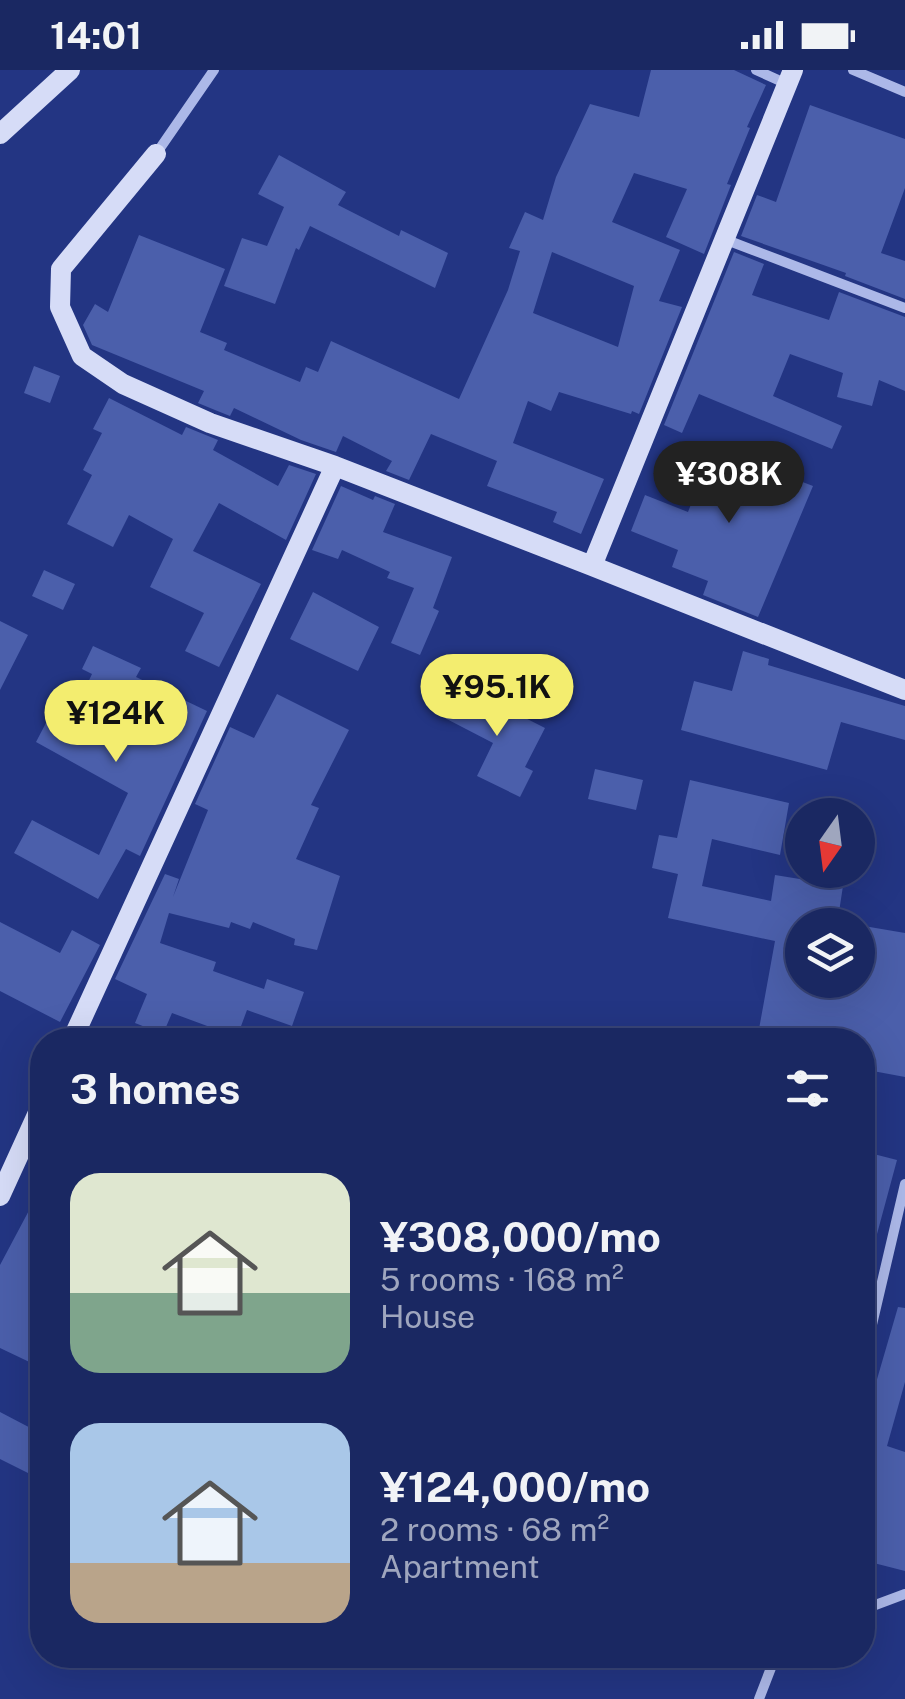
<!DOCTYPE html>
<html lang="en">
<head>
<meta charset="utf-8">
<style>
  body { margin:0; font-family:"Public Sans",sans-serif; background:#27346b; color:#f1f3f6; height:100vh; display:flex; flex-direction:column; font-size:38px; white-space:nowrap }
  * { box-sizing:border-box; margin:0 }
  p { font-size:32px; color:#9fa6be }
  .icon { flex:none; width:55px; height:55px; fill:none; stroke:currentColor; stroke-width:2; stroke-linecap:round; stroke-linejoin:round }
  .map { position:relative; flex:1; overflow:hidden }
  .panel { position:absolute; left:30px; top:958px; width:845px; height:640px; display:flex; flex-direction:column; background:#1a2862; border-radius:40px; box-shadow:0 10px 40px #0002,0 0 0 2px #384477 }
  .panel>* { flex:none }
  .needle { width:65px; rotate:194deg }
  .controls { position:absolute; left:785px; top:728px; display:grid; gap:20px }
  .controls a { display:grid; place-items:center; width:90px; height:90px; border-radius:50%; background:#1a2862; box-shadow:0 10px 40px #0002,0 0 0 2px #384477; font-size:50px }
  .price { position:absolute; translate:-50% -85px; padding:0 22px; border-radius:35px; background:#f3ed6f; color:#111; font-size:32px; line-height:65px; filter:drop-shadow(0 2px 5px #0008) }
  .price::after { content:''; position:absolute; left:50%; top:60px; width:30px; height:22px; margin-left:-15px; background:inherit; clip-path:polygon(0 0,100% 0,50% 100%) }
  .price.selected { background:#222; color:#fff }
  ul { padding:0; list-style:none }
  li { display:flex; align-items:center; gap:30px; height:250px; padding:0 40px }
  li span { display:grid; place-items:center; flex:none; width:280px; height:200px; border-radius:30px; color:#555 }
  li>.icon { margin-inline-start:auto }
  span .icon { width:120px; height:120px; fill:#fffc; stroke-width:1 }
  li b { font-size:42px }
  h2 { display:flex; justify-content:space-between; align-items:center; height:120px; padding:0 40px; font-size:42px }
  .status { display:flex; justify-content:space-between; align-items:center; height:70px; padding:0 50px; background:#1a2862; direction:ltr }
  .status svg { height:28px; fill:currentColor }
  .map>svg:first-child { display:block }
</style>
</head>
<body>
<div class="status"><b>14:01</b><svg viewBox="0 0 49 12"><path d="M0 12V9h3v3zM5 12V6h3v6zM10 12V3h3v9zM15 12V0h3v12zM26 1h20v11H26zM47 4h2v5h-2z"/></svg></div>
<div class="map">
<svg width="905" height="1629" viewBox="0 0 905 1629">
  <rect width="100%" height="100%" fill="#233583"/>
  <path fill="#4b5fab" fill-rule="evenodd" d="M651,0H734L766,15L747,57L750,58L727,114L731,115L704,184L666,167L687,119L634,103L612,152L680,180L659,231L682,237L639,344L632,341L631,344L559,322L551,341L528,331L513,373L604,409L581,464L553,452L557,442L487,416L497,391L431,364L409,410L386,401L392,391L343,366L336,382L301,370L234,338L230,346L215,340L198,333L204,321L92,275L83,255L95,234L108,242L139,165L225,199L200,262L227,273L224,280L300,312L306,297L318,302L331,271L459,329L508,220L520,181L509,178L525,142L543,150L556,107L590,34L639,47ZM552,182L634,216L618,277L533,243Z
    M810,35L905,69V118L881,183L905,191V229L845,206L846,203L741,166L757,125L776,132Z
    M279,85L346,122L338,135L399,166L401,160L448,183L435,218L310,156L299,180L296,178L275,234L224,216L242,168L267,176L284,137L258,124Z
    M734,182L764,194L752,225L829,250L839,222L905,247V321L879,310L872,336L837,327L843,303L790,284L773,326L842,356L832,379L699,324L682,363L664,355Z
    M34,296L60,306L50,333L24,323Z
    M109,328L182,365L186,357L218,370L213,380L278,416L289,395L316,404L286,470L219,433L193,481L261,514L219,597L185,581L204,543L150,517L173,469L129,445L113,477L67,454L92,405L83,400L102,363L93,359Z
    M696,371L813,416L758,547L703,525L708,511L672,497L678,480L631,461L645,425L688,442L702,406L685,399Z
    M341,416L373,430L375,426L395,434L383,462L452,487L433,538L439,541L420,585L391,573L414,518L387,508L390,502L342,480L338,489L312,480Z
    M44,500L75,514L63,540L32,526Z
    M313,522L379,557L358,601L290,569Z
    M0,551L28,565L0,620Z
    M93,576L141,598L136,607L207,641L140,786L126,779L98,829L14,783L32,750L99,785L128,723L36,672L47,651L65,661L92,604L82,599Z
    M743,581L769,589L768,595L905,636V670L841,652L827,700L681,660L694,611L732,621Z
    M453,618L492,638L494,632L545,658L525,697L533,701L520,727L477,706L493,673L439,645Z
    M277,624L349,660L311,735L319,738L296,789L340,806L317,880L294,875L295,869L253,852L250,859L231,852L229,858L169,843L160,873L216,892L213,901L264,919L267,909L304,922L292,956L247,940L237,967L172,943L163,964L135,953L147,924L115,909L165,804L179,809L173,827L208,740L195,734L230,657L254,668Z
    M595,699L643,710L636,740L588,729Z
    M690,710L789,733L780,785L712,769L702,816L771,831L775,805L843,816L837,855H802V910H858V855L905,863V1007L862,999V970H757L775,871L668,848L678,804L652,798L659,765L677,768Z
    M0,852L60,883L72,860L100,875L60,952L0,921Z
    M862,1081L897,1090L870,1190L862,1189Z
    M42,1116V1298L0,1278V1195Z
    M898,1237L905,1238V1312L887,1376L905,1382V1501L862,1490V1361Z
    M0,1342L42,1364V1410L0,1389Z"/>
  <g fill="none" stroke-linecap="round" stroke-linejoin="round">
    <path stroke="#acb8e8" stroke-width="10" d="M756,0L787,14
      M853,0L905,22
      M156,84L214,0
      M724,169L905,238
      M862,1297L905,1114
      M862,1540L905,1524
      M759,1629L776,1585"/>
    <path stroke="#d6dcf7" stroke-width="20" d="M0,64L70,0
      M156,84L61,199L60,237L82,286L123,314L210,353L335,396
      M592,496L905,620
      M72,970L335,396L592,496L793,0
      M0,1126L42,1034"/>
  </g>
</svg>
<div class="controls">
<a><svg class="needle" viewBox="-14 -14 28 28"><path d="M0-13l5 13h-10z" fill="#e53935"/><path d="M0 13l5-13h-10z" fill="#9fa6be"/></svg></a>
<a><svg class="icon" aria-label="layers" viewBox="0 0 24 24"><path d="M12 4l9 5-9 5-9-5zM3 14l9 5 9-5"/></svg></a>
</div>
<b class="price selected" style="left:729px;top:456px">¥308K</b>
<b class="price" style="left:497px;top:669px">¥95.1K</b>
<b class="price" style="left:116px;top:695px">¥124K</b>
<section class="panel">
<h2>3 homes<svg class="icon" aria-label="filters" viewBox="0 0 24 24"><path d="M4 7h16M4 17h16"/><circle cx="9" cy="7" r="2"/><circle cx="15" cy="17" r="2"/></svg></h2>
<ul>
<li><span style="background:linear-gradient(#dfe7d0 60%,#7fa58c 0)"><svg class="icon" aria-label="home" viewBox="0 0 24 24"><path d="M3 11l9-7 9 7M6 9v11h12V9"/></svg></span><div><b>¥308,000/mo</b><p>5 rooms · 168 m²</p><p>House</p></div></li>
<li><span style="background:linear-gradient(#a9c7e8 70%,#b9a48a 0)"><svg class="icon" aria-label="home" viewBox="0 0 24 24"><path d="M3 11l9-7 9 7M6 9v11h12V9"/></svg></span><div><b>¥124,000/mo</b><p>2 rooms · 68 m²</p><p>Apartment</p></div></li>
</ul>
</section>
</div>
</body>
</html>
